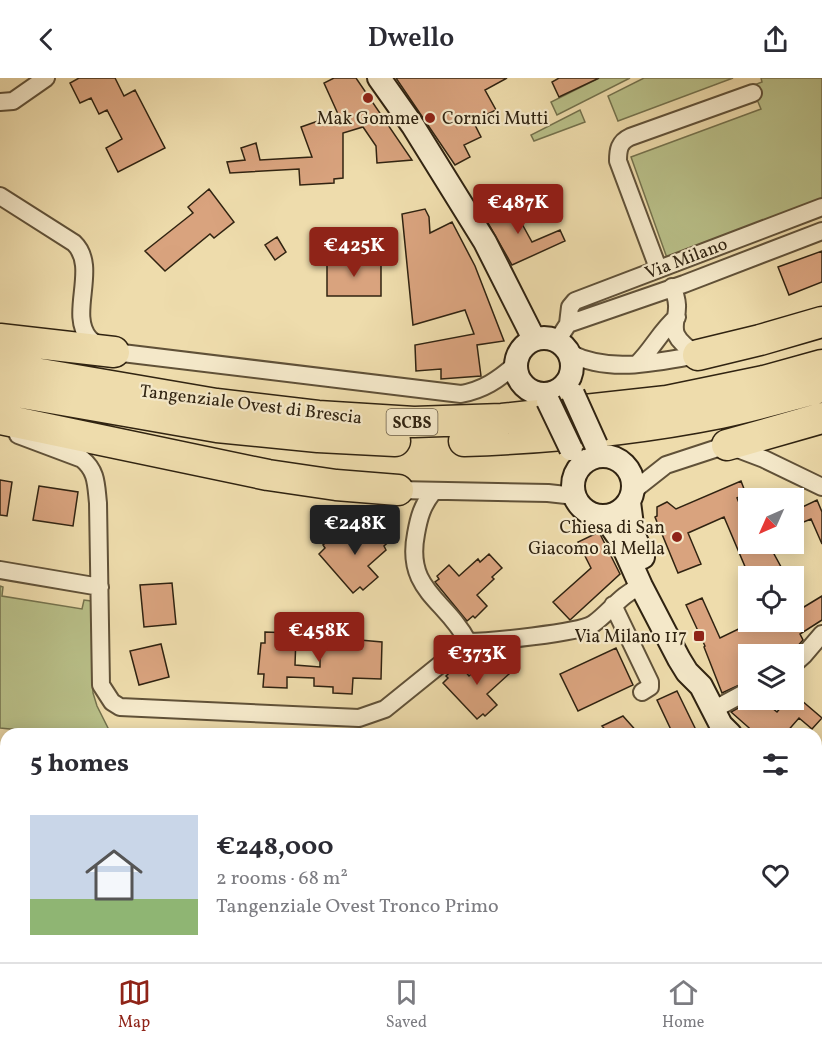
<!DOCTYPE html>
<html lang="en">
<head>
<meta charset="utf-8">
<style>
  body { margin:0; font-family:Vollkorn,serif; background:#f7f7f7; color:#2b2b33; height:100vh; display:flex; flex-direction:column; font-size:22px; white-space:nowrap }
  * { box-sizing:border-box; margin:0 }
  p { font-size:20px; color:#7c7c81 }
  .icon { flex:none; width:33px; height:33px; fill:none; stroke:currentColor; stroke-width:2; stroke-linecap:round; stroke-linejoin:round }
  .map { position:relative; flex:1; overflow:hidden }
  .drawer { position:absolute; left:0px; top:650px; width:822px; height:236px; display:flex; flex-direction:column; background:#fff; border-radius:18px 18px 0 0; box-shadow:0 3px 15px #0003 }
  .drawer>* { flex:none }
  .needle { width:39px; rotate:225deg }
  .buttons { position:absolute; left:738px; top:410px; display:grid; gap:12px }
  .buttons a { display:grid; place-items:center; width:66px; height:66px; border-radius:0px; background:#fff; box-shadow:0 3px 15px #0003; font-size:30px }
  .price { position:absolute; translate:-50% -51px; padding:0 14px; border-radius:6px; background:#8f2418; color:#fff; font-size:20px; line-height:39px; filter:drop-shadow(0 2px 3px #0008) }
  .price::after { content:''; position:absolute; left:50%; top:36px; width:18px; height:14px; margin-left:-9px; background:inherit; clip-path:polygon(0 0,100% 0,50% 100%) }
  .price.selected { background:#222; color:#fff }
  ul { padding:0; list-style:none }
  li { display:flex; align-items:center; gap:18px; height:150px; padding:0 30px }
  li+li { border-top:2px solid #e1e1e2 }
  li span { display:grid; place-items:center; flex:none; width:168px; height:120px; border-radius:0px; color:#555 }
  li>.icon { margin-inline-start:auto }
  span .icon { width:72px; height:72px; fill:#fffc; stroke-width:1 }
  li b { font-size:26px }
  h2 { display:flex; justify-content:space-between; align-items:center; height:72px; padding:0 30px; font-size:26px }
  header { display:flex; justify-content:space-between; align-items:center; height:78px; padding:0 30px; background:#fff; font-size:27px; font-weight:600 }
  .dock { display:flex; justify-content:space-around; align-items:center; height:84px; border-top:2px solid #e1e1e2; background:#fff; font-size:16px; color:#7c7c81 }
  .dock a { display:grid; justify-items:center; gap:3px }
  .dock .selected { color:#8f2418 }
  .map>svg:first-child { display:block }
</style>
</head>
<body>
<header><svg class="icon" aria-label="back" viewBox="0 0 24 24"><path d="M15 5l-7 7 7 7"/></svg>Dwello<svg class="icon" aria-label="share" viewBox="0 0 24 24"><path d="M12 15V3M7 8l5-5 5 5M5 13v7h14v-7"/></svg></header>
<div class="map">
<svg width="822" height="884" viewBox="0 0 822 884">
  <rect width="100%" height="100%" fill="#eedcac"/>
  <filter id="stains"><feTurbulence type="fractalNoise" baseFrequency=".00333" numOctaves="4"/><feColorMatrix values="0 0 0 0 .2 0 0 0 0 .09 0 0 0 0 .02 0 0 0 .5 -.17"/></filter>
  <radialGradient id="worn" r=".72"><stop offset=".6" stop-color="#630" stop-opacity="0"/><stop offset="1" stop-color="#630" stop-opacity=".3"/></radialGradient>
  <path fill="#b9c089" stroke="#74724d" stroke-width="1.5" d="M599,0H630L557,37L551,24Z
    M644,0H733L618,43L608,18Z
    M761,0H822V123L667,180L631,79L761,31L753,12L754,7L762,4Z
    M580,32L585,44L534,63L531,57Z
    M0,508L3,509L2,518L82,531L84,522L91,523L93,615L97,628L109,652C72,651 36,654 0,650Z
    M0,742L6,743V879H140L141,884H0Z"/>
  <path fill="#9cb9b3" stroke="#717d72" stroke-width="1.5" d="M822,699V743L816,746V701Z"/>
  <path fill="#d9a37e" stroke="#302311" stroke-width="1.5" d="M79,0H115L124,18L135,12L165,70L118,94L106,70L122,61L107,32L99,36L91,20L80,25L70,5Z
    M334,0H356L412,82L377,85L376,68L363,49L343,55V100L334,101V105L300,107L299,91L230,95L227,84L245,82L241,70L256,65L260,82L312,79L301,49L338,36L324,5Z
    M396,0H507L485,12L496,32L473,43L481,59L464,67L470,79L455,87Z
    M559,0H599L559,19L552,4Z
    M209,111L234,144L214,160L210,156L165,193L145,173L193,135L188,129Z
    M510,124L532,164L560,152L565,163L512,187L484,138Z
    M425,131L429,139L430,155L452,144L475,188L504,263L477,267L481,298L441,301V291L416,293L415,267L474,256L465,232L413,247L402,136Z
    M277,159L286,174L275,182L265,167Z
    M822,173V204L789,217L778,189Z
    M327,182H381V218H327Z
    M0,402L12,404L7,438L0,437Z
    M741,403L746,416L737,420L748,446V465H768L786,498H749L724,439L688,455L701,486L678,495L655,439L657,438V429L667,424L676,431Z
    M39,408L78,414L73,448L33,442Z
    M817,422L822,434V466L811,441L794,448V433Z
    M378,446L392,461L384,468L386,472L368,488L378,499L363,512L360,509L353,515L319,476L325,470L323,467L344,449L354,460L365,451L368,454Z
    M599,454L620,496L570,542L553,524L591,490L578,464Z
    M489,476L502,490L492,499L494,501L477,517L487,528L475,540L473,538L467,543L435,504L439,501L437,498L449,487L459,498L478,481L480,484Z
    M172,505L176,546L144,549L140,507Z
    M822,518V542L800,556L803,562L796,570L789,576H748V603L722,615L704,569L705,568L686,527L702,520L720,560L755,543H763L766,549L778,543H794V535Z
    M265,554L292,555V558H296L295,587L320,589V570L349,571V561L382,564L381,601L353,600L352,616L333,615V609L314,608V600L287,599V610L263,609L264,596H258L261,565H265Z
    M161,566L169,599L139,607L130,573Z
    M616,570L633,607L578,633L560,596Z
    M492,577L509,596L487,616L497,627L485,638L483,636L477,641L443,605L448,600L446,598L459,586L469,598Z
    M677,613L695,650L683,656H673L657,622Z
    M794,616L822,640L812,651L799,640L785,656H756L731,634L754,621H761L777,634L788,621H794Z
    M623,638L639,656H609L602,648Z"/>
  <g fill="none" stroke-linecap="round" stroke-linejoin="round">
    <g stroke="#605138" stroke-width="20">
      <path id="street" d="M0,24L13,23L46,0
        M0,118L74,165C99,189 68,236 89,260C95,267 106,270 114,274L461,316C483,312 498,302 515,287
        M658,190L618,83C618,72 619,64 630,59L753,15
        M672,209C689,244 654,249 698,277
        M568,246L684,206L822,153
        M557,263L568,246L570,229L575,223L822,129
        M569,275C611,296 654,284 698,277
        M637,286C652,272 661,252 677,239
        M18,357L82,381C97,393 96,407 98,425L101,607L112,624L120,629L359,640L385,631L468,564
        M398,412L548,415L575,418
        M633,413L666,387L727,367L764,381L822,409
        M433,414C422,428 419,439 416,456C405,513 446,521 468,564
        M0,492L100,509
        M613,527L650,604V609L642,614
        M468,564C488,564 579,555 593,546C610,534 621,516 641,508
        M794,586L804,577L822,556
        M713,632L748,613
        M816,801L822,794
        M550,884L574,879
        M795,884L797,879"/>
    </g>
    <g stroke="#302311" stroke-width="26">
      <path id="secondary" d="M379,0L413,48L485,164L534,261
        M516 288a28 28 0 1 1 56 0a28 28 0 1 1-56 0Z
        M573 408a30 30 0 1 1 60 0a30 30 0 1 1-60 0Z
        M629,424L633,455L643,479
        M604,438L620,461L641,508L679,581L687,594L701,608L721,647L730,656
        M816,838L822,846
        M816,868L822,871"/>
    </g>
    <g stroke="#302311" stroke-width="33">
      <path id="highway" d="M0,261L114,274
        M698,277L760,262L822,244
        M0,289L216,326L318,338L414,344L502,341L667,323L764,303L822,287
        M0,311L217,349L318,359L395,363
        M0,341L268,397L336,407L398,412
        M464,363C550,360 635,352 720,335C754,328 788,318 822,309
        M727,367L822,340"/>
    </g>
    <use href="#street" stroke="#f4e8c9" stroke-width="16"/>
    <use href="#secondary" stroke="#f4e8c9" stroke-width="22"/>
    <use href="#highway" stroke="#eedcac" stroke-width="30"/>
    <g stroke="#302311" stroke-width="26" stroke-linecap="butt">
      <path id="secondary-bridge" d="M573,316L596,367
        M548,323L571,371"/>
    </g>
    <use href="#secondary-bridge" stroke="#f4e8c9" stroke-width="22"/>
  </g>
  <g fill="#8f2418" stroke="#f4e8c9" stroke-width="2">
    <circle cx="368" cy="20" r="6"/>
    <circle cx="430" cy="40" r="6"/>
    <circle cx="677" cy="459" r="6"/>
    <rect x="693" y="552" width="12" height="12" rx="3"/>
  </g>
  <g text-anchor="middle" stroke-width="4.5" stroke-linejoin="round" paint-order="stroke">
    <rect fill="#f4e8c9" stroke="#6b5e48" stroke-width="1.5" x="386.5" y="331" width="51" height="26" rx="4.5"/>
    <g font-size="16" font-weight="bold" fill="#302311">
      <text x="412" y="350">SCBS</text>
    </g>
    <g font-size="18" fill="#302311" stroke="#f4e8c9" text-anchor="end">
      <text x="368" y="46" text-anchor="middle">Mak Gomme</text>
      <text x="442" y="46" text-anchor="start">Cornici Mutti</text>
      <text x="665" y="455">Chiesa di San<tspan x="665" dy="21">Giacomo al Mella</tspan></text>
      <text x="687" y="564">Via Milano 117</text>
    </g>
    <g font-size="18" fill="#302311" stroke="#f4e8c9">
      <text transform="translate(686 180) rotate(-21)" y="6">Via Milano</text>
      <text transform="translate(251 326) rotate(7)" y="6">Tangenziale Ovest di Brescia</text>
    </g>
  </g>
  <rect width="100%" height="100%" filter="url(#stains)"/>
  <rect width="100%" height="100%" fill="url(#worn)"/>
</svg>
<div class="buttons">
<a><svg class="needle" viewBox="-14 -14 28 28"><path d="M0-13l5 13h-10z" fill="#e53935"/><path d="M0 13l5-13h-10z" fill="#7c7c81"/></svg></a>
<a><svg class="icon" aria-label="locate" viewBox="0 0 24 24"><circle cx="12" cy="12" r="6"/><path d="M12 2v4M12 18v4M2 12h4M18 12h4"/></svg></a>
<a><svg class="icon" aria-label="layers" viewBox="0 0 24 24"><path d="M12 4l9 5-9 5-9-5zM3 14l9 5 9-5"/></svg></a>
</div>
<b class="price" style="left:518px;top:157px">€487K</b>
<b class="price" style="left:354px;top:200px">€425K</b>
<b class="price selected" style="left:355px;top:478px">€248K</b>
<b class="price" style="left:319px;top:585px">€458K</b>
<b class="price" style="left:477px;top:608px">€373K</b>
<section class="drawer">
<h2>5 homes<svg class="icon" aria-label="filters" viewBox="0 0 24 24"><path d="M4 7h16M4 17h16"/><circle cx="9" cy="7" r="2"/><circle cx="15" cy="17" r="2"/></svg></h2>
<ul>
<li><span style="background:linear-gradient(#c9d6e8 70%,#8fb573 0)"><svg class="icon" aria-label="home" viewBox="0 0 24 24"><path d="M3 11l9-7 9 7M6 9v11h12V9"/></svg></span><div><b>€248,000</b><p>2 rooms · 68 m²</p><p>Tangenziale Ovest Tronco Primo</p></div><svg class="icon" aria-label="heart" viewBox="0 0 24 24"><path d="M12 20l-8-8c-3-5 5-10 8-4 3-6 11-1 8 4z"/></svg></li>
</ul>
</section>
</div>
<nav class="dock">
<a class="selected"><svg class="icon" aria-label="map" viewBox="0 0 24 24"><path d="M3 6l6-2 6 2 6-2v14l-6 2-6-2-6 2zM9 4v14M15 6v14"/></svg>Map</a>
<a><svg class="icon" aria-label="saved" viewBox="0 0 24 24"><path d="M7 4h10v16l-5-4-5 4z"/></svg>Saved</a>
<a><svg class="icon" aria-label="home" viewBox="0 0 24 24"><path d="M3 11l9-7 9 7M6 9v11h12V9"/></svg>Home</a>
</nav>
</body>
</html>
